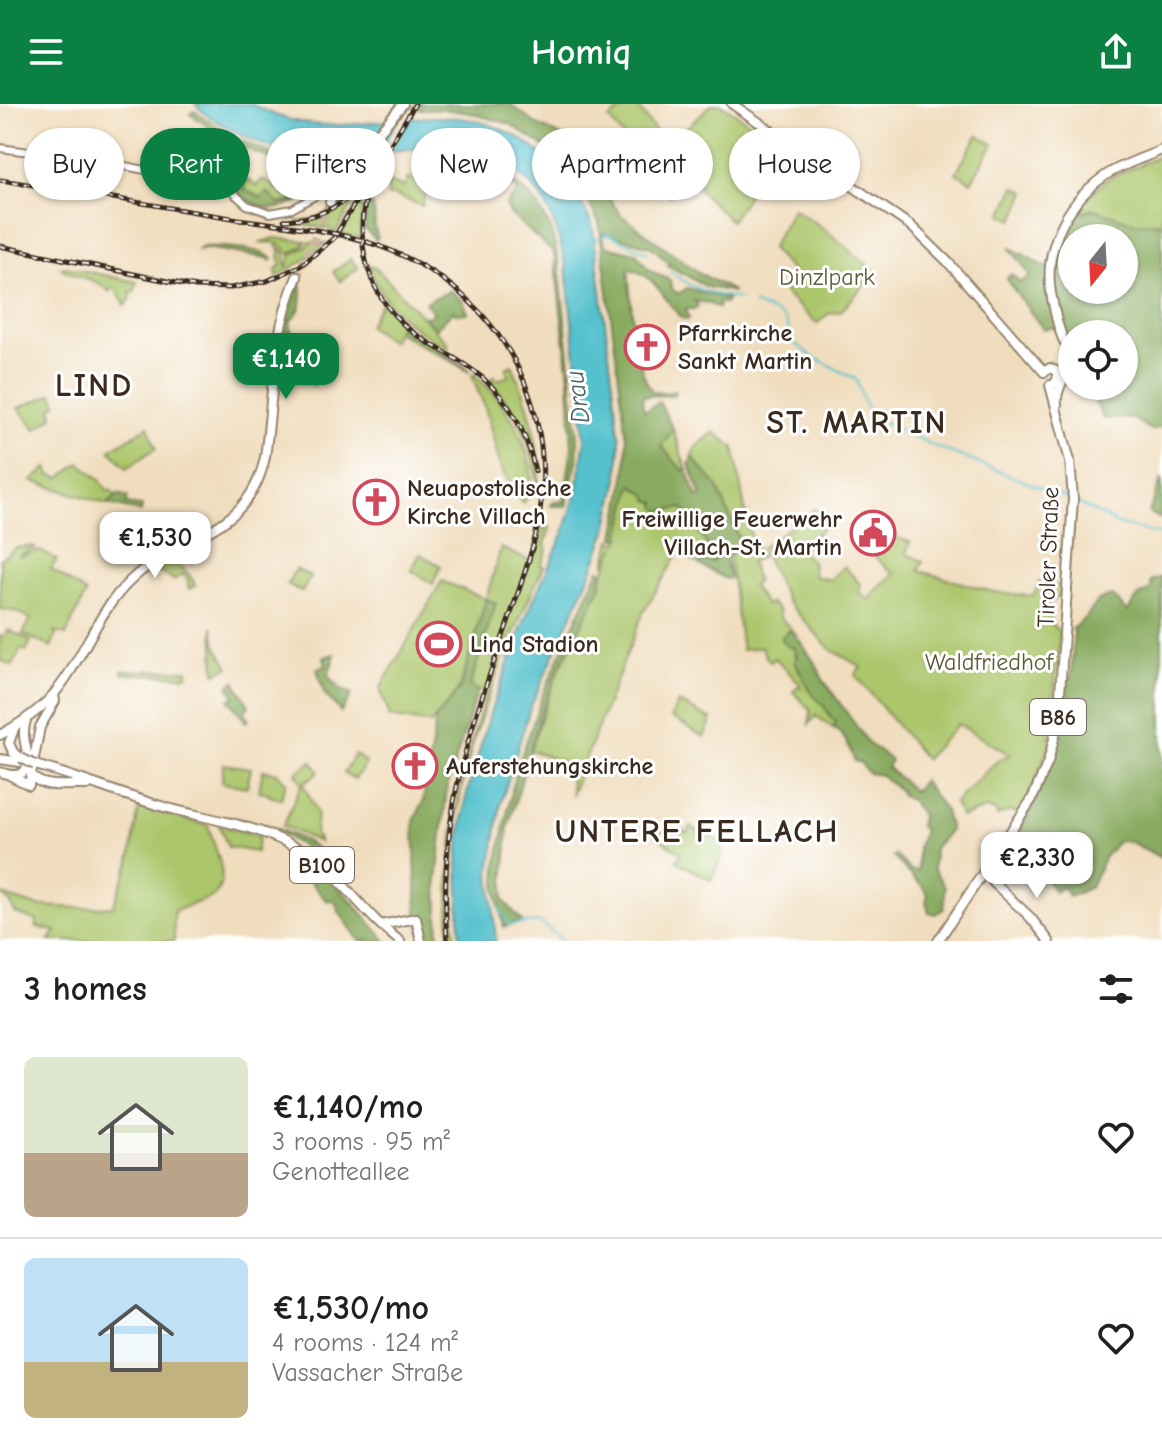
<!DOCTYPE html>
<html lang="en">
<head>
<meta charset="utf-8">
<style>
  body { margin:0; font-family:"Comic Neue",sans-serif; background:#f6f6f6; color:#202124; height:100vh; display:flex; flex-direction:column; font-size:30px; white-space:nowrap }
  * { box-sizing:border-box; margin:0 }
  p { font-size:26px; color:#757577 }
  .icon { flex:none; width:44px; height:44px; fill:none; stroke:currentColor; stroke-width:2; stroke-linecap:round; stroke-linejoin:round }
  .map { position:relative; height:837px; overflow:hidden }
  .drawer { display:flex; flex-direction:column; background:#fff; flex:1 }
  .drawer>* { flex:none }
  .banner { position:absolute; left:24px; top:24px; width:1114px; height:72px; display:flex; gap:16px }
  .needle { width:52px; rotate:198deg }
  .tools { position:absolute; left:1058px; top:120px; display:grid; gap:16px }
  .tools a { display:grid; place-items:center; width:80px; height:80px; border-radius:50%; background:#fff; box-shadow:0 2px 6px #0004; font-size:40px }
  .price { position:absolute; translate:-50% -68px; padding:0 18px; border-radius:16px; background:#fff; color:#222; font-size:26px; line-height:52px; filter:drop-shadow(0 2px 4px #0008) }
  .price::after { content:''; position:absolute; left:50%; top:48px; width:24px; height:18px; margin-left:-12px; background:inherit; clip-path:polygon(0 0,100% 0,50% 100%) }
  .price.selected { background:#0b8043; color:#fff }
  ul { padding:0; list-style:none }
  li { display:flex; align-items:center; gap:24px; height:200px; padding:0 24px }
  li+li { border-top:2px solid #e0e0e0 }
  li span { display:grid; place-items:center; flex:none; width:224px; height:160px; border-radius:12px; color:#555 }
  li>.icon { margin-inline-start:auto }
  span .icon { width:96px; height:96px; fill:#fffc; stroke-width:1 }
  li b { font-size:34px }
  h2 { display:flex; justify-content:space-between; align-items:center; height:96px; padding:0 24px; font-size:34px }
  .chip { padding:0 28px; border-radius:36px; background:#fff; box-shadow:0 2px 6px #0004; font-size:28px; line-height:72px }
  .chip.selected { background:#0b8043; color:#fff }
  header { display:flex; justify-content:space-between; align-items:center; height:104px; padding:0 24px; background:#0b8043; color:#fff; font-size:36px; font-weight:800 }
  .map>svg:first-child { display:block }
</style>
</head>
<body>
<header><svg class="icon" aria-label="menu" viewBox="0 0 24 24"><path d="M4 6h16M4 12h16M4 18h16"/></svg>Homiq<svg class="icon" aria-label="share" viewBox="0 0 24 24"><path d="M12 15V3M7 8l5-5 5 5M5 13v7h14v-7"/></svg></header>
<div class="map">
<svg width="1162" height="837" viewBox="0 0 1162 837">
  <rect width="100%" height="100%" fill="#fff"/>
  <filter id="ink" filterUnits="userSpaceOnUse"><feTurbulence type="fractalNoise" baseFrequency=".0125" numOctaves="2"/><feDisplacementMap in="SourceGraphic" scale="16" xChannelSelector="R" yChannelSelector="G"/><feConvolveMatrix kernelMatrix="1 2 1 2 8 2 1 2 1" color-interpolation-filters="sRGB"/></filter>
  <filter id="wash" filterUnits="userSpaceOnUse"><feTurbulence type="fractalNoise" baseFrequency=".006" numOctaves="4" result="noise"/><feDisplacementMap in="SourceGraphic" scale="32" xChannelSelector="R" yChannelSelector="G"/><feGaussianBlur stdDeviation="1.8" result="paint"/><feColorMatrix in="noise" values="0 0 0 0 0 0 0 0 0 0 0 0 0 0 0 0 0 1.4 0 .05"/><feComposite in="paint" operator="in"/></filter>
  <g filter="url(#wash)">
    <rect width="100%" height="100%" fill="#f0ddbd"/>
    <path fill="#acc66c" stroke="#747845" stroke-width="2" d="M629,0H635L657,29L634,46L609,15Z
      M712,0H721L782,40L731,117L703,90L679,54L689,42L679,31Z
      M978,31L993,40L971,78L956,69Z
      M655,33L677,62L674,64L685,79L669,92L640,45Z
      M1162,51V119L1133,118L1094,105L1081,109L1084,99L1083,97L1110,73Z
      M267,54L278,57L281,54L331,59L333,62L330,80L322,83L326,80V62L301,60L296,71Z
      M375,58L356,83L344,79L347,70L356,59Z
      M285,71L309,88C279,107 272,98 243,85L247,76L257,82L262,75L276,84Z
      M408,74L429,81L422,102L394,91L388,92V78L404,83Z
      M368,77L335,129L330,125L297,120V118C328,115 346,98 368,77Z
      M1015,83L1026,88L1014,116L1002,110Z
      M361,96L363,97L359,134L339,130Z
      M793,104L823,124L876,168L841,207L828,210L817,220L784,189L793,169L771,144Z
      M274,134L306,137L303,142L289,150C282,137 273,138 259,139Z
      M310,138L326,139L302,158L277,172L276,165L282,161L279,153L281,147L276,141L285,148L287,164L292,150L306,143Z
      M351,155L358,164L340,177L333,168Z
      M369,161L375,163L449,240L447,244C410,223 382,202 369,161Z
      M66,163L137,178L134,188H130L131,193L126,202L114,183L110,188C96,173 77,175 61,164Z
      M382,198L401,221L391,237L368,222Z
      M283,237L323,261L314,281L278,267Z
      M512,261C531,301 540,342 539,386C531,340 523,311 489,277L494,272L497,276L509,272L506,264Z
      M474,270C510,301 531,340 533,388L529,389L524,399L520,396L501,365L485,303L472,273Z
      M53,290L57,300L52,304L53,313L36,325L18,304Z
      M148,322L156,344L127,364L110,346Z
      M673,325L686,364L683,368L661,342Z
      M714,328L734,343L748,424L761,453L750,458L757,477L752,482L766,501L771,499L780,508L779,512L793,527L787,528L807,581L821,596L832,615L836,616L837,627L816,612L809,620L811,606L793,588L798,582L800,584V580L775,554L771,558L765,552L762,543L742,546L729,453L740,437L717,382L691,353L696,343Z
      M80,359L100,376L108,388L110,386L116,391L107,400L32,377L47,364L50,371L60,374Z
      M631,380L641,385L667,408L679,402L683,404L716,455L709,459L701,458L700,461L688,454L682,443L643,509L572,689L570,674L574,662L530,646L558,567L600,484L604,467L616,442L605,461L611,436L618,439L620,434Z
      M815,405L824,423L800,447L812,457L814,472L830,476L844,462L861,481L859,488L868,495L872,494L873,489L894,470L869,448L890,432L910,438L906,450L923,457L919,467C960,476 990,493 1034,491L1039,478L1063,483V489L1048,500C1049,510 1049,523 1060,527L1049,642L1031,687L1019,710L1010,707L997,712L996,707L986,705L961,713L954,699L999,655L1010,651L958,620L925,655L855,571L861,563L830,545L788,499L761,444Z
      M546,418L550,424L545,440L547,446L541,461L544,462C508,539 470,625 457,709C451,752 452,794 455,837H450C445,748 459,674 486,589L469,583L495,499L486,496L460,584L431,620L390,613L380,585L442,477L486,495L501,444L532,458Z
      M34,442L35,444L18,452C42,449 32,441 57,456L51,465L86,489L66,531L54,528L56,532L51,543L23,530L31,515L17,508L0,505V455L16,444Z
      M420,450L441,462L433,480L411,466Z
      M167,454C178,460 191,468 195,482L189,485L187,475L182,470L174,476L157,467L143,471Z
      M296,465L311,473L302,488L287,480Z
      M213,522L216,541L229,563L215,569Z
      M8,526L31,537L26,547L21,545L13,562L0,556V532H5Z
      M188,566L187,572L123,570L122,567Z
      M678,598L712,616L704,633L671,613Z
      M355,650L366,659L355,675L344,669Z
      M312,657L319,668L303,679L317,709L315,729L319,738L283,722L302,679L296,669Z
      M223,660L251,664L247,683L222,679Z
      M263,666L278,669L286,679L281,695L269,692V689L259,687Z
      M139,703L208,721C213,743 233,774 213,793L174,807V837H49L56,827L36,823L37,817L15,809L11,800L2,791L37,802L84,804L113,802L130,758Z
      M669,716L674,722L687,729L691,723L724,739L721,754L711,776L676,757L681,749L656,732Z
      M219,721L259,732L256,748L228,743Z"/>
    <path fill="#89ab60" stroke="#626a3f" stroke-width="2" fill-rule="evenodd" d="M416,0H510L537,21L564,33L576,43L593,72L621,111L701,170L734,188L707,183L668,161L669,158C663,155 659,148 654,145C649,141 609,130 602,130L605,142L636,149L650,167L670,176L671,184L678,190L687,184L728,195L725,199L719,198L718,204L708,199L695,197L698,202L696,205H686L689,215L685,216C665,201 656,168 628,165C631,194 634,268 653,288L667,289L675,286V291L643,292L642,299L645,307L659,298L673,325L661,342L683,367L686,364L698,393L702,391L689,360L693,354L717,382L740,437L726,456L730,474L726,475L700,461L701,458H713L716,454L683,404L661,407L656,403V398L648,396V392L632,381L620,434H615L626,367L627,336L599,119L579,78L555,50L510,20L470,9L443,5H414Z
      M194,7L235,34L281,54L279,57C248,49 217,29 190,10Z
      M455,54L481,59L510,73L537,99L551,125L559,160L578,335L577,356L566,402H551L552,399L564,397L572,343L569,274L554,149L510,110L506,101L519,87C500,70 481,59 455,58Z
      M382,61L388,71L377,93L370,97C379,109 370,121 378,133L376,136L364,124C365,101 371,81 382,61Z
      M244,74L247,76L243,85L261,94L267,88L279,101L291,99L308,88L299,79L304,77L309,82L322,83C313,86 307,93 299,97C277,110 255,105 237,89Z
      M1083,97L1085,99L1082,109L1094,105L1133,118L1162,119V323L1151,326L1131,314L1103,315L1088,282H1124V230H1072V245L1063,223L1043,225L1006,175L1011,170L1021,179L1030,171L1009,143L1042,161L1054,162L1062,134ZM1072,134H1124V186H1072Z
      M201,143C219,142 260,143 273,155L271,157L267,154L206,144L198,146Z
      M299,178L302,182C302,196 302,208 290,217L292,230L284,226Z
      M450,186L463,197L468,209L457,210L453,207L435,225L423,212L429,213L434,208L425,199C433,192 442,193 450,186Z
      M401,221L468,265L469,268C447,252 420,243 397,227Z
      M1162,374V415L1149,409Z
      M118,390L128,393L126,400L142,402L141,408L108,400Z
      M599,465L602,467L600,484L558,567L540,611L508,724L503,796L522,817L504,823L496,786L497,761L515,670L543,590Z
      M1162,473V754L1131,738L1118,737L1104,754L1091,783L1069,793L1063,783L1054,788L1020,725C1049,679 1058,630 1064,577L1071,574L1074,527L1072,525L1087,512L1098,496L1113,492L1127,508L1138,493L1151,485V477Z
      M486,495L496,499L470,582L478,586L447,683L437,777L439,837H423L417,810L414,717L423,698L436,614L460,584Z
      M793,527L817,562L822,574L869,640L891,656L887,663L913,687L923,677L945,707L950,726L934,744L933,764L945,783L944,805L935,810L929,809L926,797L928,791L923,783L893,753L895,751L911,766L918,767V743L924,726L919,721L922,712L911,697L901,691V688L881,671L868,669L860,658H855L847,638L834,622L836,616L832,615C828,606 823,600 816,594C807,585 801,569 795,558L797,551L794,544L787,542L781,534L787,528Z
      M335,550L328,572L339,585L352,590L341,608L324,589L317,565L326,562L324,553Z
      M235,577L249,602L244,608L249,616L246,618L229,596L235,592L228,582Z
      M225,712C276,722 306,731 346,766L341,772L314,749L283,731Z
      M287,741C327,766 356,801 386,837H360L339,808L335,797L326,796L304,770L307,762L286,746Z"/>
    <path fill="#54c1cd" stroke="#487676" stroke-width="2" d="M195,0C211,0 234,0 250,0C259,3 268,9 278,12C294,18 314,21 331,21C365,21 400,14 434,13C511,11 563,55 593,123L620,336L618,374L607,426L593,464L530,604L501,699L490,769L496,837H460L458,749L466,693L491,606L523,520L564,428L577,387L585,336L566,163C561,144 557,123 548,105C525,61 472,41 424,44C392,45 359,54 327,54C294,53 258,41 229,24C217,17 204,11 195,0Z"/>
    <path fill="#f0ddbd" d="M412,10L388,51L379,52L402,11Z"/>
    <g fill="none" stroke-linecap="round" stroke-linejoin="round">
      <path stroke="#54c1cd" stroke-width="2" d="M596,135L608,130L613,132L648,149
        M671,168C695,187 709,190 740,195
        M753,200L778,210L786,217L793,238L813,253L856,275L869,311L932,341L1069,395
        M1078,399L1117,420L1162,431
        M498,802L509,821L540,818L563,837"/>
    </g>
  </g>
  <g filter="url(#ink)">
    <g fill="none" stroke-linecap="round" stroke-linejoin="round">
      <path stroke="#ccb99d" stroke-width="8" stroke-dasharray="8 4" stroke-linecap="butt" d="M297,173L330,98"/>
      <g stroke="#96846e" stroke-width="10">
        <path id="minor" d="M0,44L104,58L212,79L231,87L247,101L270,109L292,105L322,88L336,85
          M96,57V52L101,49L105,54L104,58"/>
      </g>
      <g stroke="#96846e" stroke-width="12">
        <path id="major" d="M732,0L911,122L948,158L1044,268
          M330,98L346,67L403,0
          M1044,268L1050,264L1056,267L1058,274L1055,279
          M1057,300C1055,280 1074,267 1070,247C1069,240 1067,242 1064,237C1057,223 1054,204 1051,189C1043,141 1070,93 1111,68C1127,59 1145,53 1162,46
          M14,625L9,639L13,648L21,654
          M0,631C20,620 38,608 53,591C84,555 96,508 132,475C182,428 249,432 265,353C274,291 271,231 297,173
          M0,655L20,658
          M35,661C80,673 123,692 168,704C216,717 265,722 307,750C343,773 365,812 400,837
          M0,668C12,672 21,674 28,662C29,643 20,636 26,616
          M31,671C43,686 70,680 87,681
          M11,672L29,681L40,623L55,597L54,591
          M987,765L994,779L1030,813L1049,837
          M381,821L416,814L421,837
          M938,837L1032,695L1048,658L1058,619L1073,395L1070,357L1050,281"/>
      </g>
      <use href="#minor" stroke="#fff" stroke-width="6"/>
      <use href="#major" stroke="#fff" stroke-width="8"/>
      <g stroke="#3b2a1e" stroke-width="5">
        <path id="rail" d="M377,65C349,120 361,186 410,226C434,245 464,256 486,277C512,301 528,332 535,367
          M0,76C78,87 155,102 232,114C285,122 343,126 392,147C511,197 568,321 532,445C510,520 478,593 460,669C447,724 443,781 447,837
          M284,116C315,115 340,104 362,82
          M0,142L196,183L231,184L267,177L300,162L334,134L415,0"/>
      </g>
      <use href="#rail" stroke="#fff" stroke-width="2" stroke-dasharray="6" stroke-linecap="butt"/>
      <g stroke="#96846e" stroke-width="12" stroke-linecap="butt">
        <path id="major-bridge" d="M21,654L35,661"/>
      </g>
      <use href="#major-bridge" stroke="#fff" stroke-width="8"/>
    </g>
  </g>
  <defs>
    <g id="church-ring" transform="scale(2.3)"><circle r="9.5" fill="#fff" stroke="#d1495b" stroke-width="1.5"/><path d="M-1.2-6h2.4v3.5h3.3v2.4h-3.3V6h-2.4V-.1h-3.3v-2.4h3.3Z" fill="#d1495b"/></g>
    <g id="civic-ring" transform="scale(2.3)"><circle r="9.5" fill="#fff" stroke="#d1495b" stroke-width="1.5"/><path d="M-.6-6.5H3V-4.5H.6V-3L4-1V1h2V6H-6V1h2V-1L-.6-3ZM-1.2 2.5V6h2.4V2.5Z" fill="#d1495b"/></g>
    <g id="stadium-ring" transform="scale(2.3)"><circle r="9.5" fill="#fff" stroke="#d1495b" stroke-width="1.5"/><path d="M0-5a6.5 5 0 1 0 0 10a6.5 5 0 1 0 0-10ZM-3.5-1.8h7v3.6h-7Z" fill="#d1495b"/></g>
  </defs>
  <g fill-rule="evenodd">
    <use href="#church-ring" x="647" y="243"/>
    <use href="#church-ring" x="376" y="398"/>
    <use href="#civic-ring" x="873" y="429"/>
    <use href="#stadium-ring" x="439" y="540"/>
    <use href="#church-ring" x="415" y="662"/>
  </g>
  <g text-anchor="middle" stroke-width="6" stroke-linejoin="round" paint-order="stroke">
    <g fill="#fff" stroke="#766a62" stroke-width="2">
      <rect x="1030" y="595" width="56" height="36" rx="6"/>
      <rect x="290" y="743" width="64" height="36" rx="6"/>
    </g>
    <g font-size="22" font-weight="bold" fill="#3b2a1e">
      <text x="1058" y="621">B86</text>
      <text x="322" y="769">B100</text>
    </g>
    <g font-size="24" fill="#5d5935" stroke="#fff">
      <text x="827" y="181">Dinzlpark</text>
      <text x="989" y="566">Waldfriedhof</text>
    </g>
    <g font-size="24" font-weight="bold" fill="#3b2a1e" stroke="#fff" text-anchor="start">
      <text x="678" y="237">Pfarrkirche<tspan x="678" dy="28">Sankt Martin</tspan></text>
      <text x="407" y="392">Neuapostolische<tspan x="407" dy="28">Kirche Villach</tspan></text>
      <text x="842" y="423" text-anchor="end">Freiwillige Feuerwehr<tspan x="842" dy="28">Villach-St. Martin</tspan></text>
      <text x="470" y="548">Lind Stadion</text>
      <text x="446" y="670">Auferstehungskirche</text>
    </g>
    <g font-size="24" fill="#3b2a1e" stroke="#fff">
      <text transform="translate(1048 453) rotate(-88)" y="8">Tiroler Straße</text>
    </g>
    <g font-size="26" font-style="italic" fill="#445f5b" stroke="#fff">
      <text transform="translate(577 293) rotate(-97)" y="9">Drau</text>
    </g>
    <g font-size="32" font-weight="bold" letter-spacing="2" fill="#3b2a1e" stroke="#fff">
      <text x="94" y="292">LIND</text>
      <text x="857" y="329">ST. MARTIN</text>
      <text x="697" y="738">UNTERE FELLACH</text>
    </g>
  </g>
</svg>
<div class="tools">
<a><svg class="needle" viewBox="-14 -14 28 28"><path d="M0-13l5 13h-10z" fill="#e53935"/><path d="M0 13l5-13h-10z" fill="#757577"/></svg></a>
<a><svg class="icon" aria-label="locate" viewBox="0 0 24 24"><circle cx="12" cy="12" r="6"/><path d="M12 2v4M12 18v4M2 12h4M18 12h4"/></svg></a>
</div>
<b class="price selected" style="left:286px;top:297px">€1,140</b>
<b class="price" style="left:155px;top:476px">€1,530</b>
<b class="price" style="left:1037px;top:796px">€2,330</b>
<div class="banner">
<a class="chip">Buy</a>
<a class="chip selected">Rent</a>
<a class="chip">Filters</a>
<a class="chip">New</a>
<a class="chip">Apartment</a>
<a class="chip">House</a>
</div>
</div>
<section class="drawer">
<h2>3 homes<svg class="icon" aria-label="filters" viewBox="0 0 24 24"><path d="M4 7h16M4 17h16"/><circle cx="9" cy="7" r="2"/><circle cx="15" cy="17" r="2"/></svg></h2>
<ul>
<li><span style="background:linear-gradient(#dfe7d0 60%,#b9a48a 0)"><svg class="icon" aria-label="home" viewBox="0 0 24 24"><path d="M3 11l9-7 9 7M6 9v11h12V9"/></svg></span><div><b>€1,140/mo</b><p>3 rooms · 95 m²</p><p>Genotteallee</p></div><svg class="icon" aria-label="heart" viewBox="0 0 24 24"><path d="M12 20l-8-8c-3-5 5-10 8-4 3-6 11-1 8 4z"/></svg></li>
<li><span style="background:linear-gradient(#bfe0f5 65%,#c2b280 0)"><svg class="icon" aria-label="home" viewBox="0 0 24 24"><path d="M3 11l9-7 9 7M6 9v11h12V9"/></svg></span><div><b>€1,530/mo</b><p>4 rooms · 124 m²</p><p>Vassacher Straße</p></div><svg class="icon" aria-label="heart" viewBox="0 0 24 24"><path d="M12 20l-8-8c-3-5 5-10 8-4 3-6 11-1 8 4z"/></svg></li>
</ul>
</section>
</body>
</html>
